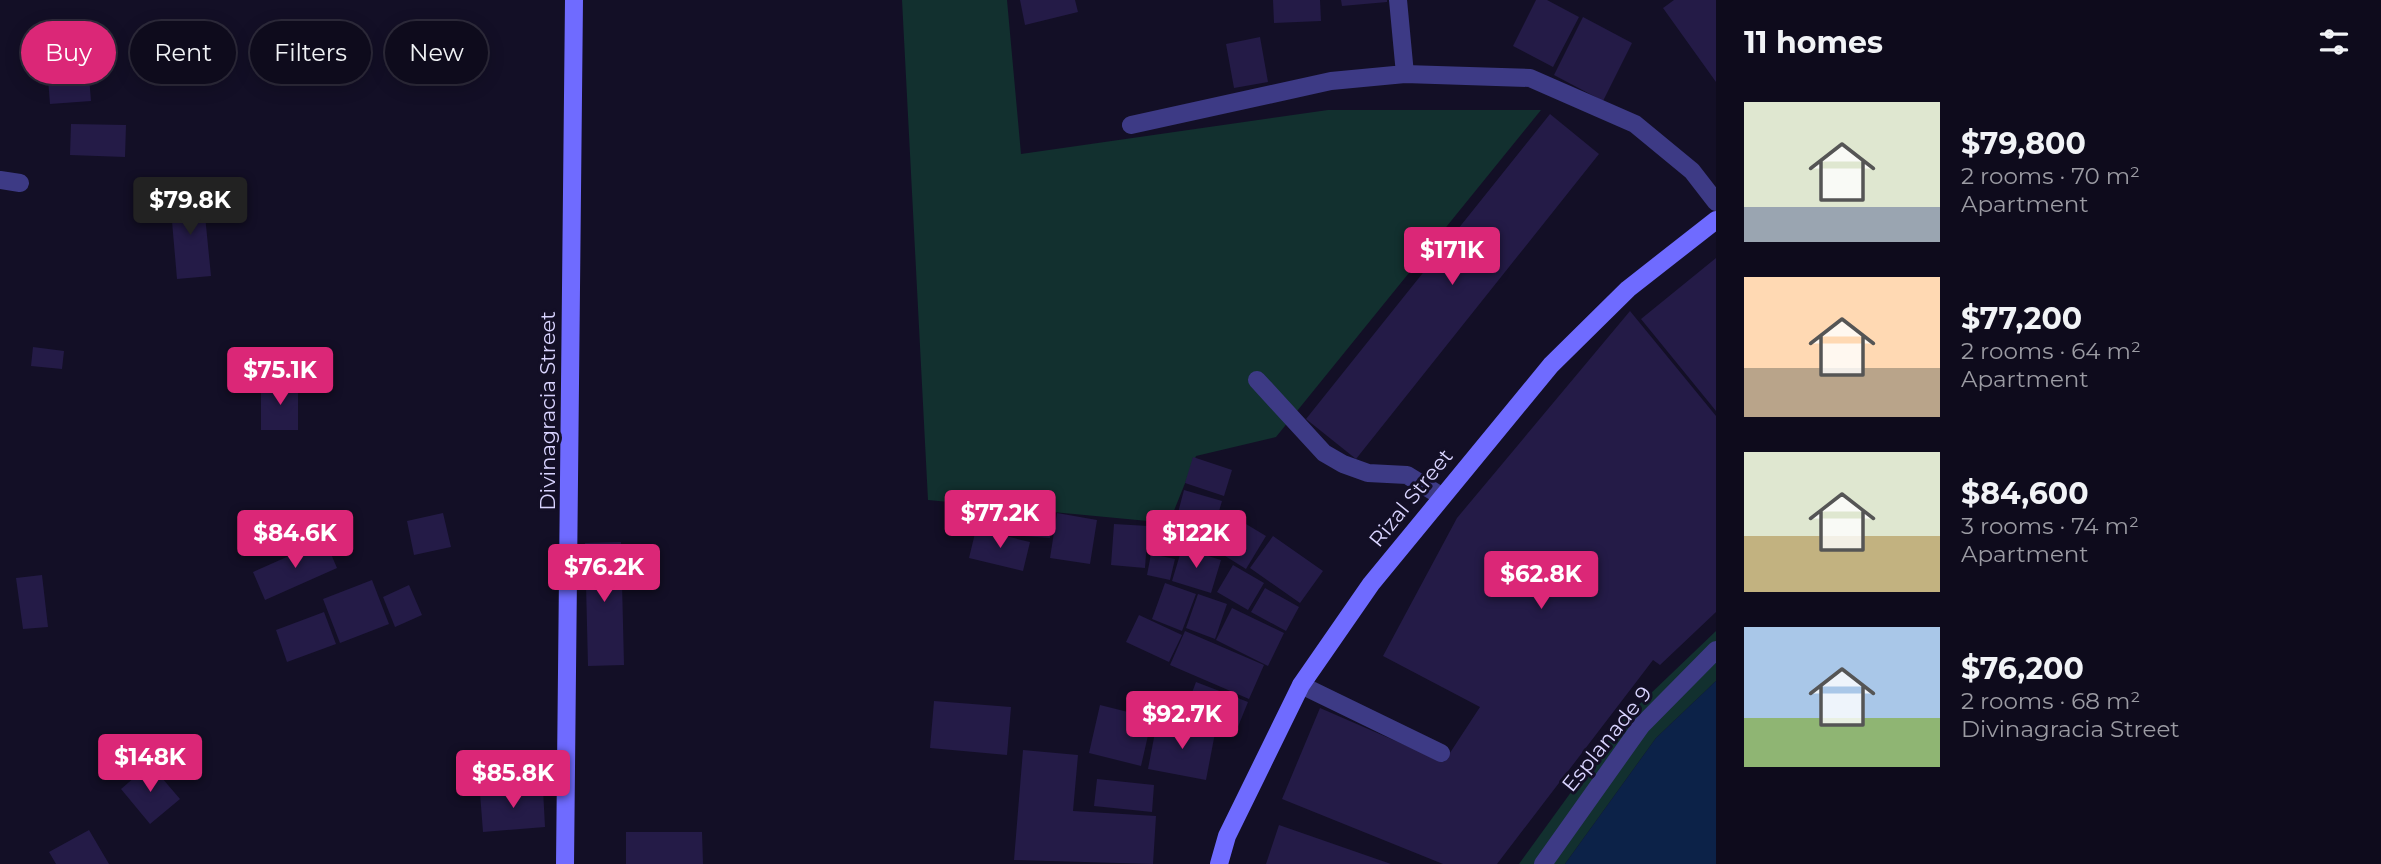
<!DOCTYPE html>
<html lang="en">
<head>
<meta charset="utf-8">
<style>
  body { margin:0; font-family:Montserrat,sans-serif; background:#171425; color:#f1f3f6; height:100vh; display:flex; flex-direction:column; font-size:26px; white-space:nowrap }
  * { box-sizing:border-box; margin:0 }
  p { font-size:23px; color:#9b9ba3 }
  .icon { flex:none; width:38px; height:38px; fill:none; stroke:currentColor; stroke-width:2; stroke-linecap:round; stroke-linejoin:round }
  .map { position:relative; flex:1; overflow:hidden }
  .sheet { display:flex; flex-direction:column; background:#0e0b1c; width:665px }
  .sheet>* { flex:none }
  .hud { position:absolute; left:21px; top:21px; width:665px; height:63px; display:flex; gap:14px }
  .price { position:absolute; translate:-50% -60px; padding:0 16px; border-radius:7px; background:#db2777; color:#fff; font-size:23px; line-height:46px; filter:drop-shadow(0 2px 4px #0008) }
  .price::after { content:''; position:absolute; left:50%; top:42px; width:21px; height:16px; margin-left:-10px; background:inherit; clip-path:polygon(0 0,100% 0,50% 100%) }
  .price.active { background:#222; color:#fff }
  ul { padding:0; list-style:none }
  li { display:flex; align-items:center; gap:21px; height:175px; padding:0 28px }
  li span { display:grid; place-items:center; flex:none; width:196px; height:140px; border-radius:0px; color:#555 }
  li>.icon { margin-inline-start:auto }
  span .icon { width:84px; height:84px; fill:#fffc; stroke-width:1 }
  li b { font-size:30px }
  h2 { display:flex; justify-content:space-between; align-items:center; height:84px; padding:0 28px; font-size:30px }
  .tag { padding:0 24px; border-radius:32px; background:#0e0b1c; box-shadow:0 4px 18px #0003,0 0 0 2px #2e2b3b; font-size:24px; line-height:63px }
  .tag.active { background:#db2777; color:#fff }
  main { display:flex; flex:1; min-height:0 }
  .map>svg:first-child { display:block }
</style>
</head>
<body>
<main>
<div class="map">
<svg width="1716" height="864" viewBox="0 0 1716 864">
  <rect width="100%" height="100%" fill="#130f26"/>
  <path fill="#12302f" d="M902,0H1007L1021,154L1328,110H1541L1276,437L1196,456L1169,523L928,500Z
    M1716,631V681L1656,738L1565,864H1519L1624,719Z"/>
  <path fill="#0c2248" d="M1716,681V864H1565L1656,738Z"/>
  <path fill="#241b47" d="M1020,0H1075L1078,12L1025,25Z
    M1273,0H1320L1321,21L1274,23Z
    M1341,0H1387V2L1342,6Z
    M1536,0H1547L1579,17L1553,67L1513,46Z
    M1674,0H1716V82L1663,8Z
    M1583,17L1632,43L1603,101L1554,75Z
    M1260,37L1268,82L1234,88L1226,44Z
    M86,38L91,101L50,104L45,41Z
    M1550,114L1599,154L1356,459L1306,419Z
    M71,124L126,125L125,157L70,155Z
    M203,195L211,276L177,279L170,198Z
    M1716,258V411L1641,319Z
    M1630,311L1716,416V612L1660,665L1653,660L1497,864H1443L1282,799L1320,708L1444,762L1480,707L1383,656L1457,518Z
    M33,347L64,351L62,369L31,366Z
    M261,384H298V430H261Z
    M1193,457L1232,470L1224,496L1185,483Z
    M1184,490L1222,501L1212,535L1175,524Z
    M1026,510L1052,513L1050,538L1024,536Z
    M443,513L451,547L414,555L407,521Z
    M1057,513L1097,520L1090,564L1050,558Z
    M1241,521L1266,536L1246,569L1222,554Z
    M1114,524L1148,526L1145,568L1111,565Z
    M1157,524L1182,528L1177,556L1152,550Z
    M976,529L1030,542L1023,571L969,558Z
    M1273,536L1323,571L1300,603L1250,568Z
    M325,540L337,568L265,600L253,572Z
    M621,542L624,665L588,666L585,543Z
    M1182,548L1221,560L1211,593L1172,581Z
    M1151,554L1175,559L1170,580L1147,575Z
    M1233,565L1264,583L1248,610L1217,592Z
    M42,575L48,627L23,629L16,578Z
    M372,580L389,624L340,643L323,599Z
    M1165,583L1196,594L1182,631L1152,619Z
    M409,585L422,615L395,627L383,597Z
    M1265,588L1299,607L1286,631L1251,612Z
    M1198,594L1227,604L1215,639L1186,628Z
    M1232,608L1284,633L1268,666L1216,640Z
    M324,612L336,644L287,662L276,630Z
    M1139,615L1182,635L1169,662L1126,642Z
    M1185,631L1264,665L1249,699L1170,665Z
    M1196,682L1248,702L1235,734L1184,714Z
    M934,701L1011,707L1007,755L930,748Z
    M1100,705L1152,718L1141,766L1089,753Z
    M1157,722L1215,733L1206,780L1148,769Z
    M1023,750L1078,755L1073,811L1156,816L1153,864L1014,860Z
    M150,764L180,799L150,824L121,789Z
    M1097,779L1154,785L1152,812L1094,806Z
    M543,789L545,827L483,832L480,793Z
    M1279,825L1391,864H1266Z
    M89,830L109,864H56L49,852Z
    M626,832H702L703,864H626Z"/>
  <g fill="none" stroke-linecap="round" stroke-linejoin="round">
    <path stroke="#3d3a85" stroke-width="18" d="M1257,380L1324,453L1343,464L1368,473L1407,475L1441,496
      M1301,685L1441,753"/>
    <path stroke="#3d3a85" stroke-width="18" d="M1398,0L1405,74
      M1131,125L1331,81L1405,74L1530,78L1635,124L1692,171L1716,202
      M0,180L20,183
      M1543,864L1641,726L1716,650"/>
    <path stroke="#6f6bff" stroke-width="18" d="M565,864L574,0
      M1219,864L1227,836L1301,685L1371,584L1551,365L1628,289L1716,220"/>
  </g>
  <g text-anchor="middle" stroke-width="6" stroke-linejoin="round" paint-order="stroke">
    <g font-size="21" fill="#d9d4ff" stroke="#130f26">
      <text transform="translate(548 411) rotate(-90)" y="7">Divinagracia Street</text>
      <text transform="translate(1411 498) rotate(-51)" y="7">Rizal Street</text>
      <text transform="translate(1607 739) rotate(-51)" y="7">Esplanade 9</text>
    </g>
  </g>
</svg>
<b class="price active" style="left:190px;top:237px">$79.8K</b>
<b class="price" style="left:1452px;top:287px">$171K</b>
<b class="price" style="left:280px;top:407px">$75.1K</b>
<b class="price" style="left:1000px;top:550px">$77.2K</b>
<b class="price" style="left:295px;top:570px">$84.6K</b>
<b class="price" style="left:1196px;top:570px">$122K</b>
<b class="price" style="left:604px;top:604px">$76.2K</b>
<b class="price" style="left:1541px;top:611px">$62.8K</b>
<b class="price" style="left:1182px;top:751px">$92.7K</b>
<b class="price" style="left:150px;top:794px">$148K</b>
<b class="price" style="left:513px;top:810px">$85.8K</b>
<div class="hud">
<a class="tag active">Buy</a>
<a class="tag">Rent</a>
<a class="tag">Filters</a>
<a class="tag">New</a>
</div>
</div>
<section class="sheet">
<h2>11 homes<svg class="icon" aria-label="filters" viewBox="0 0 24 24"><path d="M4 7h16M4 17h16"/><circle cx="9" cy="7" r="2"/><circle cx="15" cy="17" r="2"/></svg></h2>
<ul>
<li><span style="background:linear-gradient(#dfe7d0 75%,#9aa5b1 0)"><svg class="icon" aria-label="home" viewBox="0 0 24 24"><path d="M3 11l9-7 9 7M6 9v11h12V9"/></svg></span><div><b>$79,800</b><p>2 rooms · 70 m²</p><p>Apartment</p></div></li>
<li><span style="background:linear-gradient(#ffd9b3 65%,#b9a48a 0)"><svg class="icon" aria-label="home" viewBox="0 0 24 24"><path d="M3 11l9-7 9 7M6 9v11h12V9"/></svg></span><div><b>$77,200</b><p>2 rooms · 64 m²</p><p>Apartment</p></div></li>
<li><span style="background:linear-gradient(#dfe7d0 60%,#c2b280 0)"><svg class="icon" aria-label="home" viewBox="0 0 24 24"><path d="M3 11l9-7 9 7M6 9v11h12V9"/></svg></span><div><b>$84,600</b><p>3 rooms · 74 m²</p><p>Apartment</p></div></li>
<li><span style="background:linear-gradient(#a9c7e8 65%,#8fb573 0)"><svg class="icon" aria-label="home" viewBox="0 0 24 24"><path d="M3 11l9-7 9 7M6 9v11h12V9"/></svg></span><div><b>$76,200</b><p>2 rooms · 68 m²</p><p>Divinagracia Street</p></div></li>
</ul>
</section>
</main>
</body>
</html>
